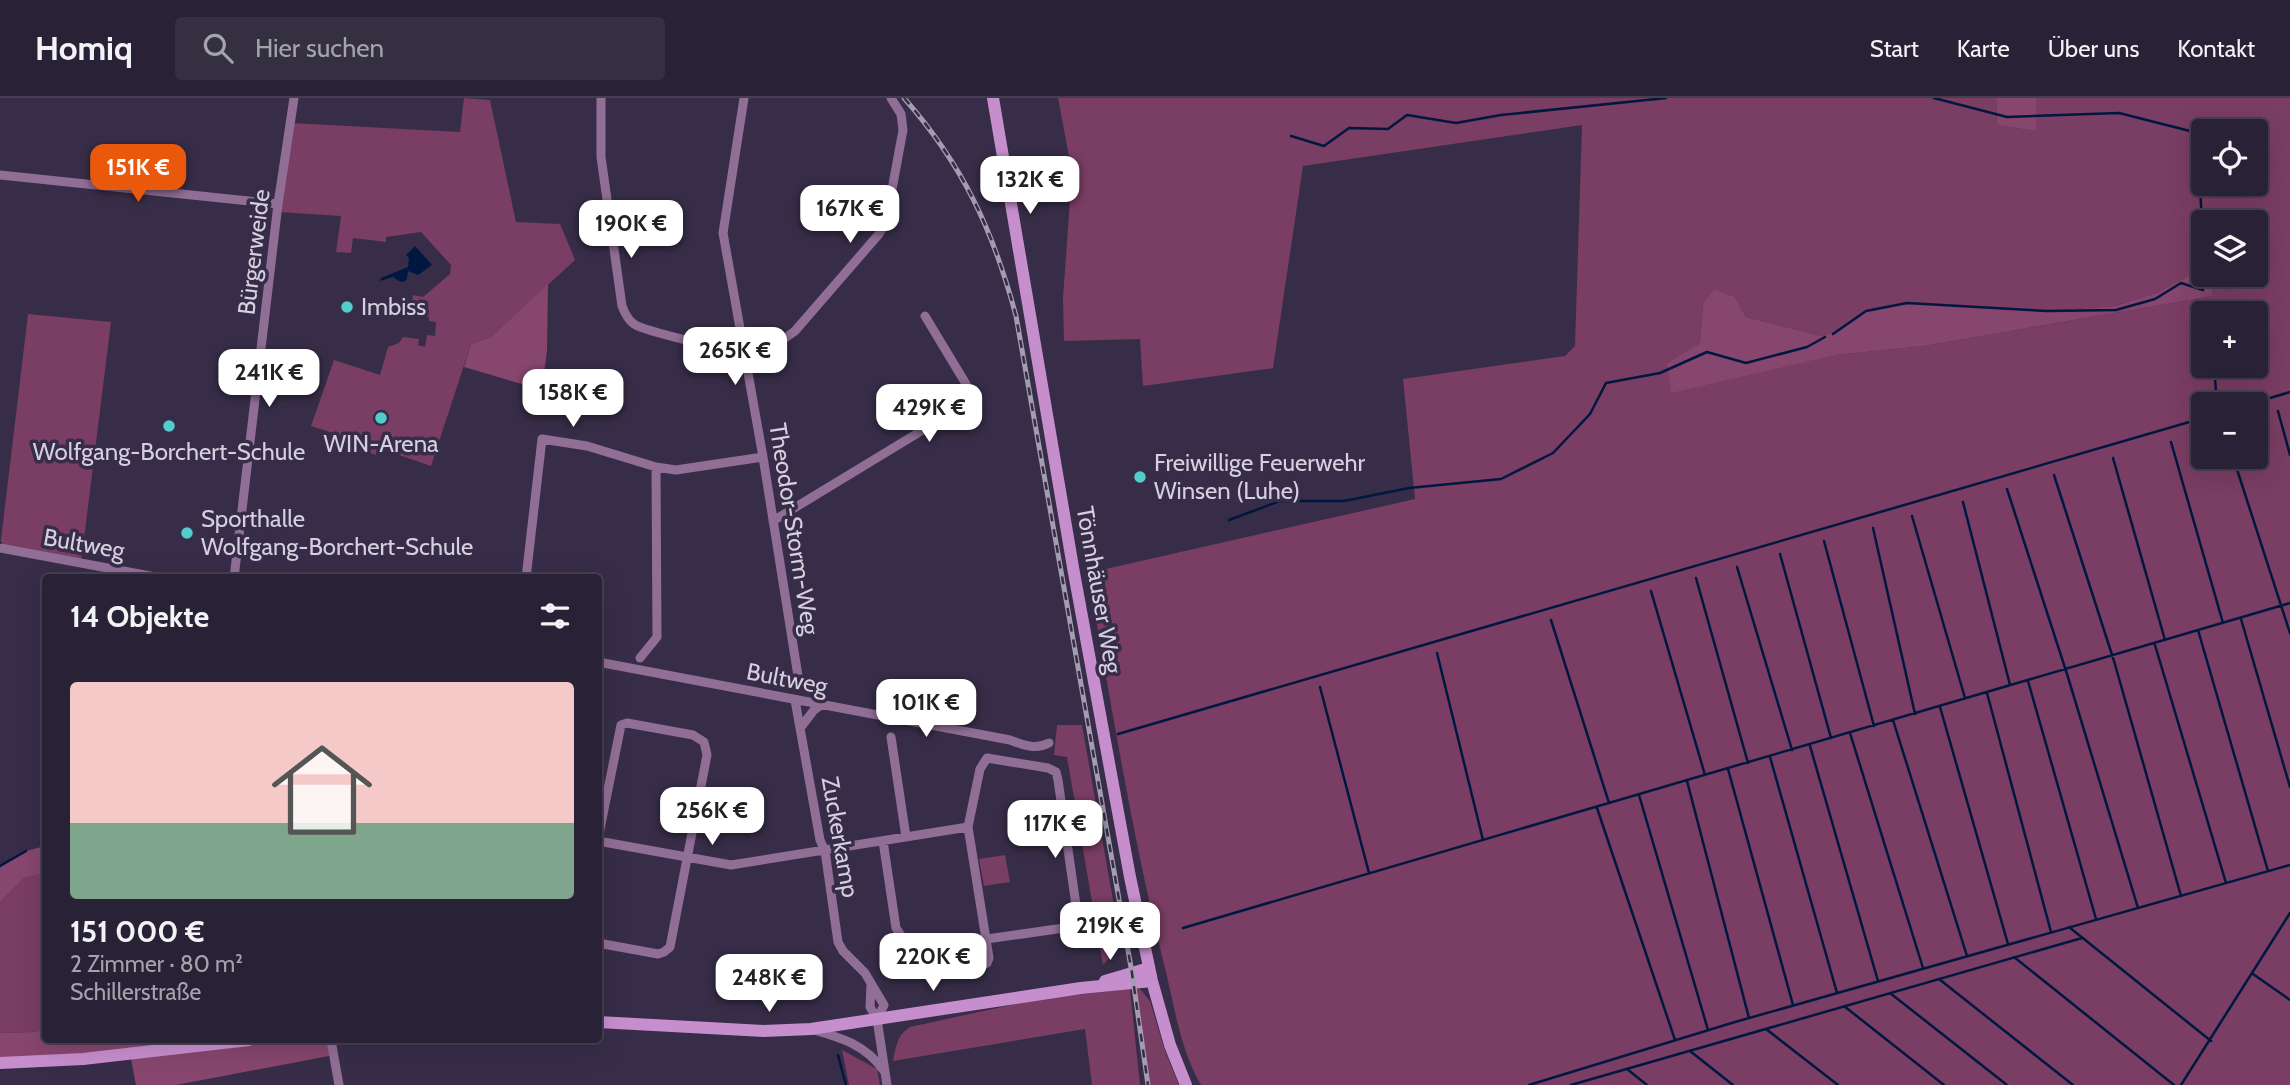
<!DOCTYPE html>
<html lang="de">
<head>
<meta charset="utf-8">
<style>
  body { margin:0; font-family:Cabin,sans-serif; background:#352f42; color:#f1f3f6; height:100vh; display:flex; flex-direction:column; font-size:26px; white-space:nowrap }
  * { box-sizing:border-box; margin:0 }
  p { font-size:23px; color:#a5a4ad }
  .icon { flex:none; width:38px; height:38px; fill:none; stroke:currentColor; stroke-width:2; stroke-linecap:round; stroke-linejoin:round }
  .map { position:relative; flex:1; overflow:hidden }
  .drawer { position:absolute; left:42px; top:476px; width:560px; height:469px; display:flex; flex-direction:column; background:#292236; border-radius:7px; box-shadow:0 7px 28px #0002,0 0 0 2px #453f51 }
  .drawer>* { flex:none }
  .tools { position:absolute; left:2191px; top:21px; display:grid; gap:14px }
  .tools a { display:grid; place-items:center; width:77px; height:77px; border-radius:7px; background:#292236; box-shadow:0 7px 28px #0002,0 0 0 2px #453f51; font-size:35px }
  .price { position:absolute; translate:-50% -60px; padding:0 16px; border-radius:14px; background:#fff; color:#222; font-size:23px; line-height:46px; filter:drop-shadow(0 2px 4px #0008) }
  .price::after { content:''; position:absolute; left:50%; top:42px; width:21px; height:16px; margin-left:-10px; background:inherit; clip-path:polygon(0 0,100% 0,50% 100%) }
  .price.current { background:#ea580c; color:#fff }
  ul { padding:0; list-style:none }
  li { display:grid; align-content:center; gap:14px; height:371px; padding:0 28px }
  li span { display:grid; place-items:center; height:217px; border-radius:7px; color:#555 }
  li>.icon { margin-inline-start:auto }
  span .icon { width:126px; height:126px; fill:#fffc; stroke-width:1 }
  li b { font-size:30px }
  h2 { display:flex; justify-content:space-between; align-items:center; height:84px; padding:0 28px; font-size:30px }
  header { display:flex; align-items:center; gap:42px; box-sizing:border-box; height:98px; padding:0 35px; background:#292236; border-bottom:2px solid #453f51 }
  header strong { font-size:33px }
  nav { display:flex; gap:38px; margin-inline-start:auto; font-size:24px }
  .search { width:490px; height:63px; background:#352f42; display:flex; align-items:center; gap:18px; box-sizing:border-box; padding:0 24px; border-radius:7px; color:#a5a4ad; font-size:26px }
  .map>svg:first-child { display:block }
</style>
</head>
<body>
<header>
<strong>Homiq</strong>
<div class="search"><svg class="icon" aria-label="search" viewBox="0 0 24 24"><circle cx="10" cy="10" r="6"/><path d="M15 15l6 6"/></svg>Hier suchen</div>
<nav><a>Start</a><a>Karte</a><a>Über uns</a><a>Kontakt</a></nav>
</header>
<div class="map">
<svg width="2290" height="987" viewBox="0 0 2290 987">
  <rect width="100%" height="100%" fill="#372d48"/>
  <path fill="#7a3d63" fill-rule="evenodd" d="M464,0L490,2L516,124L560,126L575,162L491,239L471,246L431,368L379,350L376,357L338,344L339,337L311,328L334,262L380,277L388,249L399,245L403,239L419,241L418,247L425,249L427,237L435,238L436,224L429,223V219L410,216L413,197L423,199L450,176L451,167L421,134L386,139V144L353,140L351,155L336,154L341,118L278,114L291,25L460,34Z
    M1058,0H1996L1997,27L2035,33L2036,0H2290V987H1201C1180,952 1174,905 1164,866C1132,737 1111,606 1088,475L1415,401L1403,281L1565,258L1575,248L1582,27L1303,68L1273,270L1143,288L1140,241L1064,243L1063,200L1072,74ZM2203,33H2256V86H2203ZM2203,124H2256V177H2211L2213,198L1924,248L1835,257L1667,265L1700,245L1703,206L1735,199L1746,219L1822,238L1833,236L1866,213H2047L2115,208L2159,194L2189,177L2203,141ZM2203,215H2256V268H2203ZM2203,306H2256V359H2203Z
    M28,216L111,224L81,465L0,450Z
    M1057,627H1082L1121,847L1103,867L1067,659L1054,657Z
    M1005,757L1010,784L984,788L979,761Z
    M45,775V931L33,934L0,935V804L24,780Z
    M1135,890L1141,892L1150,903L1165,953L1179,987H1147Z
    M1130,891L1140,987H1092L1085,931L893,963C896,949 897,937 910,929L1038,901Z
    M842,952L877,971L880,987H849Z"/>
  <path fill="#87466e" d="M1996,0H2036V33L1997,27Z
    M2203,141V177H2211L2213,198L1924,248L1835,257L1671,295L1667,265L1700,245L1703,206L1714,192L1735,199L1746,219L1822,238L1833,235L1866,213L1907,205L2047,213L2115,208L2159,194L2189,177Z
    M548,186L547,252L542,292L464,269L471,246L491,239Z
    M45,748V775L24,780L0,804V768L26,753Z
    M45,931L46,942H331L334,957L176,987H136L130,956L0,965V935L33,934Z"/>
  <path fill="#00173f" d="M415,148L432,167L418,177L408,173L407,181C401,187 398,182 393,179L380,183L381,180L408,169L409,160L406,157Z"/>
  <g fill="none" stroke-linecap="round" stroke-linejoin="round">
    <path stroke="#00173f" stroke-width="2.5" d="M1934,0L2007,19L2119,15L2190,33C2203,74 2201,122 2203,165
      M1291,38L1324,48L1349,30L1388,31L1407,17L1456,25L1501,17L1666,0
      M2206,206L2208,215
      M1833,236L1866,213L1907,205L2047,213L2116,212L2155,201L2181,185L2203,192V171
      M2214,268L2217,306
      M2250,306L2290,294
      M2278,313L2290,357
      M2171,344L2223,525
      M2233,359L2290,535
      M2113,360L2165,542
      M2054,377L2114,563L2181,798
      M2007,391L2067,576L2138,810
      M1963,404L2010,587
      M1912,418L1965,600
      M1229,422L1280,403H1344L1409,390L1501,381L1553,355L1590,316L1606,285L1660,275L1707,254L1746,265L1807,249L1825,239
      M1873,430L1915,616
      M1824,443L1874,628
      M0,445L1,446
      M1780,456L1831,640
      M1737,469L1792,652
      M1696,480L1748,665
      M1651,493L1705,677
      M2241,521L2290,689
      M1551,522L1609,705
      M2198,532L2268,773
      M2155,547L2226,785
      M1437,555L1483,742
      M2028,583L2096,821
      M1320,589L1369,775
      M1987,595L2051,834
      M1940,609L2008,846
      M1893,622L1967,858
      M1850,635L1923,870
      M1118,636L2203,320
      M1810,648L1878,883
      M1770,659L1837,895
      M1728,671L1793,907
      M1687,683L1749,920
      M1639,697L1708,932
      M1597,710L1675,942
      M0,768L26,753
      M2069,829L2211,943
      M1183,830L2290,505
      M2014,859L2174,987
      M2253,876L2290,902
      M1939,881L2073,987
      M1890,895L2007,987
      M1844,908L1944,987
      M1766,931L1838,987
      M1690,953L1733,987
      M838,957L846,987
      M1627,971L1647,987
      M1529,987L1735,924L2290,767
      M1571,987L2082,840
      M2181,987L2290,815"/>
    <path stroke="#916e96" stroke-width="9" d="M601,0V59L622,208C625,216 628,222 634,226C643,233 733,254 745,254C764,254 781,244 795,233L879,136L886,124L903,32L901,16L891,0
      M744,0L723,135L763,359L798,578
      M0,77L278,106
      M773,423L959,310L966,300V286L925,218
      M0,450L161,480
      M234,480L278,106L294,0
      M526,480L542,341L587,348L656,369L676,372L763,359
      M640,560L657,539L656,369
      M598,564L1010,642C1024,647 1035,652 1049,645
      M795,602L820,742L825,753L838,844L843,853L865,875L884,907L877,921
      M801,629L814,612L821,607
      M891,639L906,739
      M598,741L621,627L627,625L693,637L704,644L707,657L670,849L664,854L658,856L598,845
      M598,743L731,767L968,729L980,671L987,660L1048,670L1056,674L1058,682L1078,821L1076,826L1071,829L987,841
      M883,743L896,830L904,842L911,874L923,876L982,867L987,865L989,860L968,729
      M871,887L870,909L877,921L887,987
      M814,932C842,940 866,947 884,973
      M331,942L339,987"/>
    <path stroke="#c78ece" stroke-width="12" d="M993,0L1074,475L1130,779L1152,883L1170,947L1186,987
      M1105,883L1149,870
      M598,924L764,933L811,931L1081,890L1152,883
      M0,965L83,961L249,942"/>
    <g stroke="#a49db1" stroke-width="5">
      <path id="rail" d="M904,0C963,67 993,132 1016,218L1132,875L1148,987"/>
    </g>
    <use href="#rail" stroke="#372d48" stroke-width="2.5" stroke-dasharray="8" stroke-linecap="butt"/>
  </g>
  <g fill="#52cdcc" stroke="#372d48" stroke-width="2.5">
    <circle cx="347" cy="209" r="7"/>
    <circle cx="381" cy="320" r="7"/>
    <circle cx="169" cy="328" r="7"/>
    <circle cx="1140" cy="379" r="7"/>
    <circle cx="187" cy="435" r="7"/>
  </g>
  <g text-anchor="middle" stroke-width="7" stroke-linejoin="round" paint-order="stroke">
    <g font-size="24" fill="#d5cfe0" stroke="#372d48">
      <text transform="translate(254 154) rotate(-83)" y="8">Bürgerweide</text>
      <text transform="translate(794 431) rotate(81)" y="8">Theodor-Storm-Weg</text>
      <text transform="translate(84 446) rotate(10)" y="8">Bultweg</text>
      <text transform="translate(1099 492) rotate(80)" y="8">Tönnhäuser Weg</text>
      <text transform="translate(787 581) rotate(11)" y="8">Bultweg</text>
      <text transform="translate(840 739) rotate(80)" y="8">Zuckerkamp</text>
    </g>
    <g font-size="24" fill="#d5cfe0" stroke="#372d48" text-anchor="start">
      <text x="361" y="217">Imbiss</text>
      <text x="381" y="354" text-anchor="middle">WIN-Arena</text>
      <text x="169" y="362" text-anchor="middle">Wolfgang-Borchert-Schule</text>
      <text x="1154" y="373">Freiwillige Feuerwehr<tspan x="1154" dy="28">Winsen (Luhe)</tspan></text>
      <text x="201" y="429">Sporthalle<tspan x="201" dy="28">Wolfgang-Borchert-Schule</tspan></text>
    </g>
  </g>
</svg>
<div class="tools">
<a><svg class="icon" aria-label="locate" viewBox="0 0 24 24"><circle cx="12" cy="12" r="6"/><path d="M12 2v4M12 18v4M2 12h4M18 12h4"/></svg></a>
<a><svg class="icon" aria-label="layers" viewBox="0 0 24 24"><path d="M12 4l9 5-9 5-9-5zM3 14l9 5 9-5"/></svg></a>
<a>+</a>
<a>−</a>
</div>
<b class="price current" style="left:138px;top:106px">151K €</b>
<b class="price" style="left:1030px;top:118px">132K €</b>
<b class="price" style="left:850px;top:147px">167K €</b>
<b class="price" style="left:631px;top:162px">190K €</b>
<b class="price" style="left:735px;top:289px">265K €</b>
<b class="price" style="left:269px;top:311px">241K €</b>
<b class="price" style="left:573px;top:331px">158K €</b>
<b class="price" style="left:929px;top:346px">429K €</b>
<b class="price" style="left:926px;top:641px">101K €</b>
<b class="price" style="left:712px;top:749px">256K €</b>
<b class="price" style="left:1055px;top:762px">117K €</b>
<b class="price" style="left:1110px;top:864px">219K €</b>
<b class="price" style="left:933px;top:895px">220K €</b>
<b class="price" style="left:769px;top:916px">248K €</b>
<section class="drawer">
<h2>14 Objekte<svg class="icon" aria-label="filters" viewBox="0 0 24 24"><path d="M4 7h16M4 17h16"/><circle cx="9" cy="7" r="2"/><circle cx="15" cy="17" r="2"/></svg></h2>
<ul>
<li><span style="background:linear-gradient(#f6c9c9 65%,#7fa58c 0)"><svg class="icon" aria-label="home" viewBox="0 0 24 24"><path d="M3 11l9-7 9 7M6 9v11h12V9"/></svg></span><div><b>151 000 €</b><p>2 Zimmer · 80 m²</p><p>Schillerstraße</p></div></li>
</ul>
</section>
</div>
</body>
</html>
